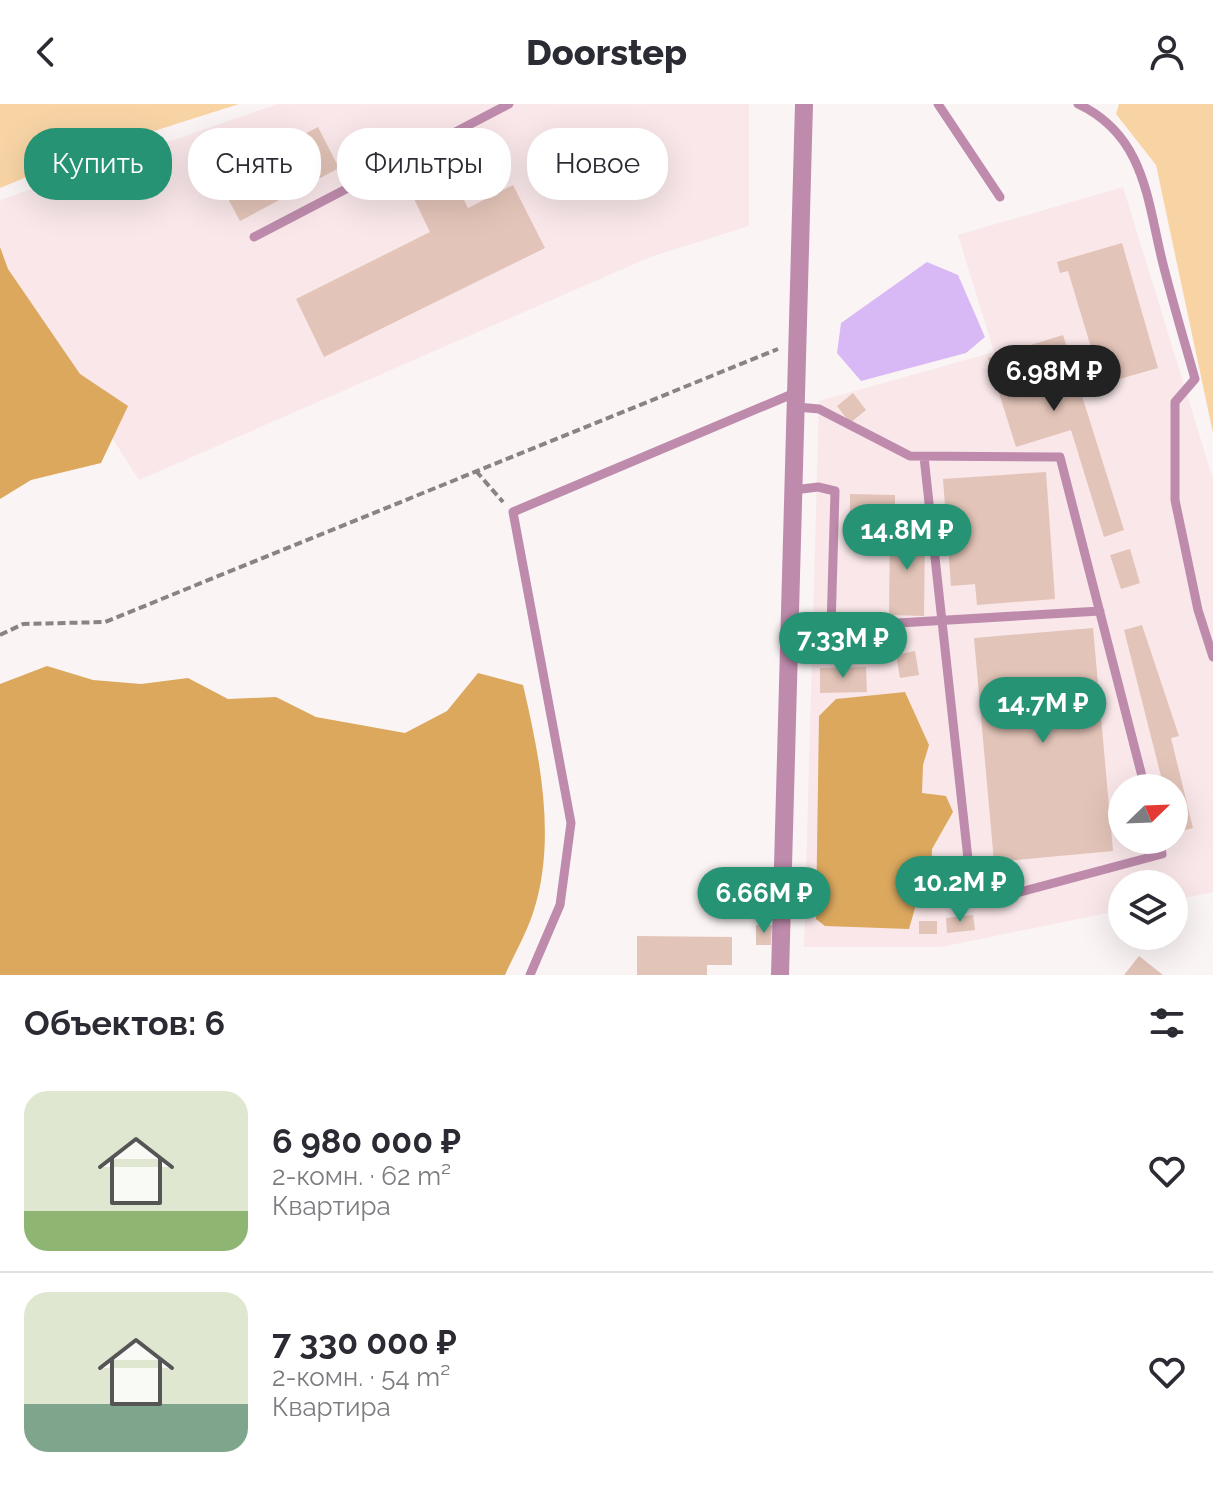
<!DOCTYPE html>
<html lang="ru">
<head>
<meta charset="utf-8">
<style>
  body { margin:0; font-family:Raleway,sans-serif; background:#f7f7f7; color:#2b2b33; height:100vh; display:flex; flex-direction:column; font-size:30px; white-space:nowrap }
  * { box-sizing:border-box; margin:0 }
  p { font-size:26px; color:#7c7c81 }
  .icon { flex:none; width:44px; height:44px; fill:none; stroke:currentColor; stroke-width:2; stroke-linecap:round; stroke-linejoin:round }
  .map { position:relative; height:871px; overflow:hidden }
  .details { display:flex; flex-direction:column; background:#fff; flex:1 }
  .details>* { flex:none }
  .guide { position:absolute; left:24px; top:24px; width:800px; height:72px; display:flex; gap:16px }
  .needle { width:52px; rotate:67deg }
  .buttons { position:absolute; left:1108px; top:670px; display:grid; gap:16px }
  .buttons a { display:grid; place-items:center; width:80px; height:80px; border-radius:50%; background:#fff; box-shadow:0 8px 32px #0002; font-size:40px }
  .price { position:absolute; translate:-50% -68px; padding:0 18px; border-radius:28px; background:#269474; color:#fff; font-size:26px; line-height:52px; filter:drop-shadow(0 2px 4px #0008) }
  .price::after { content:''; position:absolute; left:50%; top:48px; width:24px; height:18px; margin-left:-12px; background:inherit; clip-path:polygon(0 0,100% 0,50% 100%) }
  .price.active { background:#222; color:#fff }
  ul { padding:0; list-style:none }
  li { display:flex; align-items:center; gap:24px; height:200px; padding:0 24px }
  li+li { border-top:2px solid #e1e1e2 }
  li span { display:grid; place-items:center; flex:none; width:224px; height:160px; border-radius:24px; color:#555 }
  li>.icon { margin-inline-start:auto }
  span .icon { width:96px; height:96px; fill:#fffc; stroke-width:1 }
  li b { font-size:34px }
  h2 { display:flex; justify-content:space-between; align-items:center; height:96px; padding:0 24px; font-size:34px }
  .pill { padding:0 28px; border-radius:32px; background:#fff; box-shadow:0 8px 32px #0002; font-size:28px; line-height:72px }
  .pill.active { background:#269474; color:#fff }
  header { display:flex; justify-content:space-between; align-items:center; height:104px; padding:0 24px; background:#fff; font-size:36px; font-weight:800 }
  .map>svg:first-child { display:block }
</style>
</head>
<body>
<header><svg class="icon" aria-label="back" viewBox="0 0 24 24"><path d="M15 5l-7 7 7 7"/></svg>Doorstep<svg class="icon" aria-label="person" viewBox="0 0 24 24"><circle cx="12" cy="8" r="4"/><path d="M4 21q1-7 8-7t8 7"/></svg></header>
<div class="map">
<svg width="1213" height="871" viewBox="0 0 1213 871">
  <rect width="100%" height="100%" fill="#fbf4f4"/>
  <path fill="#f9e7e9" fill-rule="evenodd" d="M278,0H749V122L650,153L139,376L0,159V96Z
    M1123,83L1213,375V788L1174,796V780H1122V806L941,843H804L819,297L994,248L958,131ZM1122,684H1174V736H1122Z"/>
  <path fill="#f8d4a5" d="M0,0H239L88,48L0,84Z
    M1119,0H1213V329L1156,61L1116,10Z"/>
  <path fill="#dba85e" d="M0,143L8,165L80,270L128,302L101,359L31,376L0,395Z
    M47,562L93,576L141,580L188,574L228,595L276,593L316,613L405,629L447,607L478,569L523,581C540,654 557,736 533,809C526,830 514,851 505,871H0V580Z
    M905,588L929,641L923,661L922,689L946,692L953,708L932,745L931,773L917,797L909,825L825,822L816,815L819,612L836,595Z"/>
  <path fill="#d9b9f5" d="M927,158L958,171L985,233L966,249L861,277L837,249L841,219Z"/>
  <path fill="#e3c4b8" d="M318,23L339,64L240,117L218,76Z
    M440,48L468,104L513,81L545,144L324,253L296,195L430,128L401,68Z
    M1122,139L1158,264L1102,280L1068,167L1060,169L1057,158Z
    M1063,231L1124,426L1104,433L1071,326L1016,343L988,254Z
    M853,289L866,306L850,319L837,302Z
    M1046,368L1055,495L977,501L975,480L951,482L943,375Z
    M850,390L895,391V423L850,422Z
    M890,425L925,426L924,512L889,511Z
    M1130,445L1140,479L1121,485L1110,451Z
    M1142,521L1179,632L1171,634L1193,724L1175,729L1174,684H1164L1124,526Z
    M1093,524L1113,747L994,758L974,534Z
    M915,547L919,571L900,574L896,551Z
    M866,563L867,588L820,589V564Z
    M973,811L975,826L947,829L946,814Z
    M919,817H937V830H919Z
    M756,821H772L771,841H756Z
    M637,832L732,833V861H707V871H637Z
    M1139,852L1163,871H1124Z"/>
  <g fill="none" stroke-linecap="round" stroke-linejoin="round">
    <path stroke="#8b8282" stroke-width="4" stroke-dasharray="8 4" stroke-linecap="butt" d="M476,367L503,398
      M0,531L23,520L105,518L778,245"/>
    <path stroke="#be8bac" stroke-width="9" d="M938,0L1000,93
      M1078,0C1144,31 1147,94 1162,156C1172,196 1184,236 1195,275L1175,298V396L1198,506L1213,553
      M254,133L509,0
      M797,303L819,305L910,352L1060,353L1145,684
      M924,353L969,764L994,795L1162,750L1159,736
      M794,386L818,383L835,387L831,523L1100,507
      M530,871L560,801L571,719L513,408L797,288"/>
    <path stroke="#be8bac" stroke-width="18" d="M780,871L804,0"/>
  </g>
</svg>
<div class="buttons">
<a><svg class="needle" viewBox="-14 -14 28 28"><path d="M0-13l5 13h-10z" fill="#e53935"/><path d="M0 13l5-13h-10z" fill="#7c7c81"/></svg></a>
<a><svg class="icon" aria-label="layers" viewBox="0 0 24 24"><path d="M12 4l9 5-9 5-9-5zM3 14l9 5 9-5"/></svg></a>
</div>
<b class="price active" style="left:1054px;top:309px">6.98M ₽</b>
<b class="price" style="left:907px;top:468px">14.8M ₽</b>
<b class="price" style="left:843px;top:576px">7.33M ₽</b>
<b class="price" style="left:1043px;top:641px">14.7M ₽</b>
<b class="price" style="left:960px;top:820px">10.2M ₽</b>
<b class="price" style="left:764px;top:831px">6.66M ₽</b>
<div class="guide">
<a class="pill active">Купить</a>
<a class="pill">Снять</a>
<a class="pill">Фильтры</a>
<a class="pill">Новое</a>
</div>
</div>
<section class="details">
<h2>Объектов: 6<svg class="icon" aria-label="filters" viewBox="0 0 24 24"><path d="M4 7h16M4 17h16"/><circle cx="9" cy="7" r="2"/><circle cx="15" cy="17" r="2"/></svg></h2>
<ul>
<li><span style="background:linear-gradient(#dfe7d0 75%,#8fb573 0)"><svg class="icon" aria-label="home" viewBox="0 0 24 24"><path d="M3 11l9-7 9 7M6 9v11h12V9"/></svg></span><div><b>6 980 000 ₽</b><p>2-комн. · 62 m²</p><p>Квартира</p></div><svg class="icon" aria-label="heart" viewBox="0 0 24 24"><path d="M12 20l-8-8c-3-5 5-10 8-4 3-6 11-1 8 4z"/></svg></li>
<li><span style="background:linear-gradient(#dfe7d0 70%,#7fa58c 0)"><svg class="icon" aria-label="home" viewBox="0 0 24 24"><path d="M3 11l9-7 9 7M6 9v11h12V9"/></svg></span><div><b>7 330 000 ₽</b><p>2-комн. · 54 m²</p><p>Квартира</p></div><svg class="icon" aria-label="heart" viewBox="0 0 24 24"><path d="M12 20l-8-8c-3-5 5-10 8-4 3-6 11-1 8 4z"/></svg></li>
</ul>
</section>
</body>
</html>
